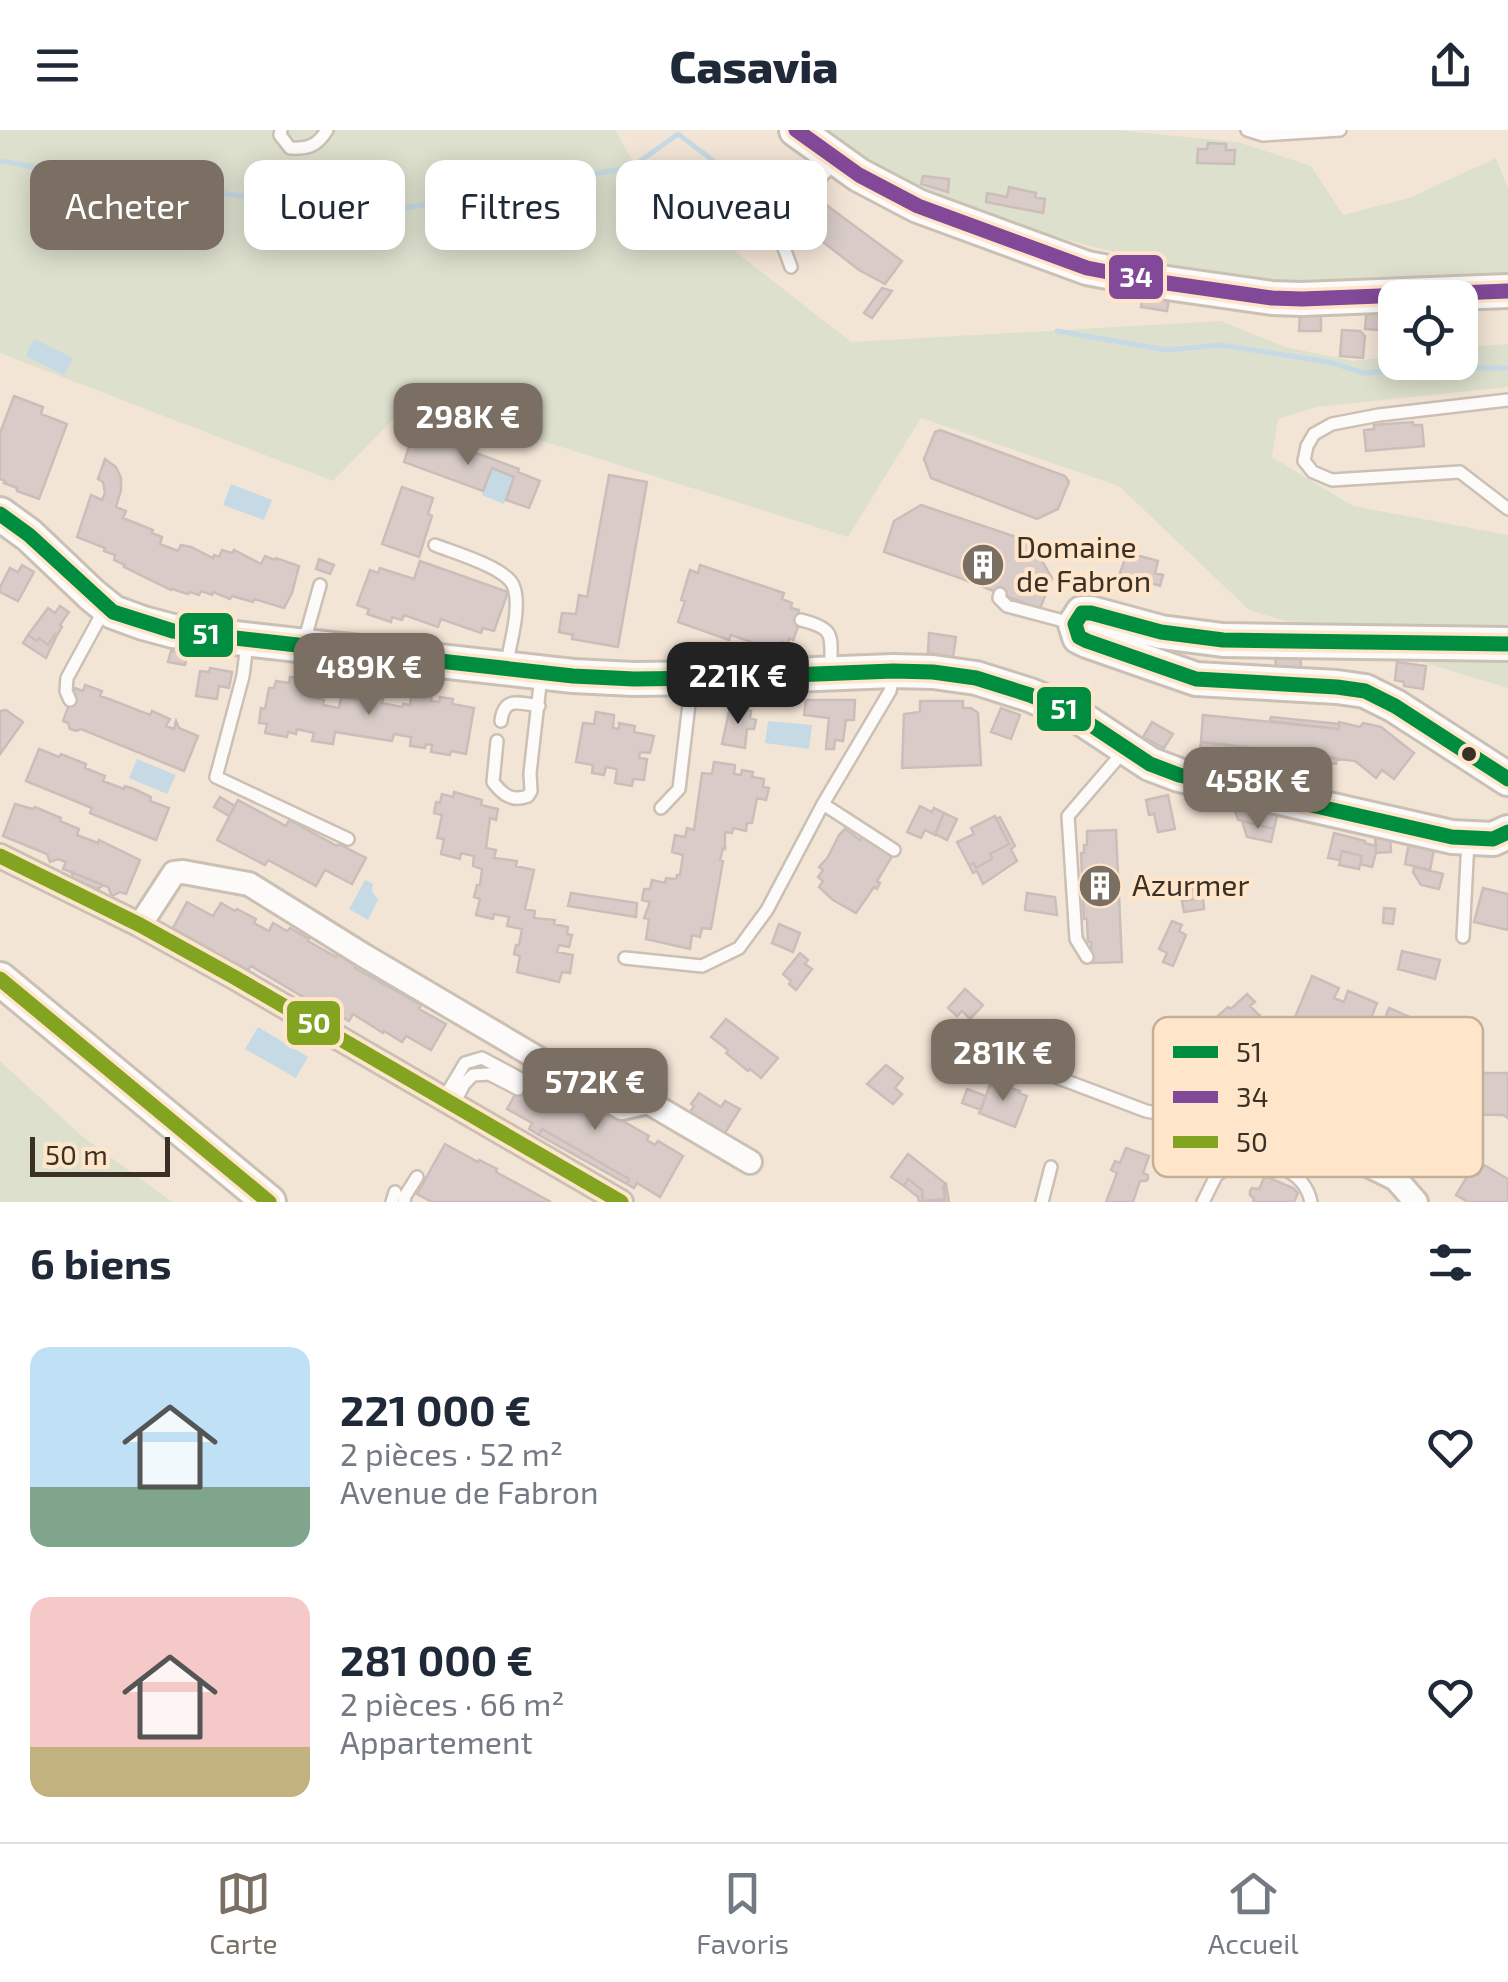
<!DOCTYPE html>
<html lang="fr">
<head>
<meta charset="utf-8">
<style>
  body { margin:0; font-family:"Exo 2",sans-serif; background:#f2f2f3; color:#1f2937; height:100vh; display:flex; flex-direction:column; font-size:38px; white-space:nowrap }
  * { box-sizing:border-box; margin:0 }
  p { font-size:32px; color:#747a83 }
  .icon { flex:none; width:55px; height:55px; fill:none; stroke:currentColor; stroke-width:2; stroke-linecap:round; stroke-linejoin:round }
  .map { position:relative; height:1072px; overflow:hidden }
  .side { display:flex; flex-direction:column; background:#fff; flex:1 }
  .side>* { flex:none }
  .hud { position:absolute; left:30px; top:30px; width:1000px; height:90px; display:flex; gap:20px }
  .fabs { position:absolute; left:1378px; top:150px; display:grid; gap:20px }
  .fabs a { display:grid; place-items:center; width:100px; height:100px; border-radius:20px; background:#fff; box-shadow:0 5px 25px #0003; font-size:50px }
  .scale { position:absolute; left:30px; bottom:25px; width:140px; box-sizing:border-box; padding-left:10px; border:5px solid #3a3025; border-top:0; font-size:28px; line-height:35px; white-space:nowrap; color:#3a3025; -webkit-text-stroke:8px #ffe6ca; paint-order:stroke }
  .price { position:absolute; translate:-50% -85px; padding:0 22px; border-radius:20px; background:#7b6f63; color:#fff; font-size:32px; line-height:65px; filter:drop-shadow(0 2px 5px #0008) }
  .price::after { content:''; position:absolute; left:50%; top:60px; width:30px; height:22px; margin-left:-15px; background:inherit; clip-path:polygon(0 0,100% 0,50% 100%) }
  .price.on { background:#222; color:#fff }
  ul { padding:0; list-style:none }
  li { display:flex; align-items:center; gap:30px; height:250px; padding:0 30px }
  li span { display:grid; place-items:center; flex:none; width:280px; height:200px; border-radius:20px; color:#555 }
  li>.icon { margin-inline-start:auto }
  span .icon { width:120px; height:120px; fill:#fffc; stroke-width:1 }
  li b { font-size:42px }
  h2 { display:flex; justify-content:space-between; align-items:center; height:120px; padding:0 30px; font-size:42px }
  .tag { padding:0 35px; border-radius:20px; background:#fff; box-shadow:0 5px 25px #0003; font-size:35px; line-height:90px }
  .tag.on { background:#7b6f63; color:#fff }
  header { display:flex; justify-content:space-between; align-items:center; height:130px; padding:0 30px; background:#fff; font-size:45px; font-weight:800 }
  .tabs { display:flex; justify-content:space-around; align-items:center; height:140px; border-top:2px solid #e0e1e3; background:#fff; font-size:28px; color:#747a83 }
  .tabs a { display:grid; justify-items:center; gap:5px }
  .tabs .on { color:#7b6f63 }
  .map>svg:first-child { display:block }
</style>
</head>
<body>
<header><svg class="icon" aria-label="menu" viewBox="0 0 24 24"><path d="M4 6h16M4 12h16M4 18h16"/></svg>Casavia<svg class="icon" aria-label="share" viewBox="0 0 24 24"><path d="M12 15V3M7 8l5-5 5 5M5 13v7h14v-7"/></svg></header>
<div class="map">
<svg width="1508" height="1072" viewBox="0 0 1508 1072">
  <rect width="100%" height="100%" fill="#f3e5d6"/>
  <path fill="#dde0cd" d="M0,0H615L643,49L851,212L1221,191L1285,217L1353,231L1395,226V232H1460V217L1508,214V257L1316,277L1278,289L1272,327L1353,376L1508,405V558L1249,480L1119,356L921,288L848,407L412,270L333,351L0,223Z
    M821,0H1115L1238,12L1311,36L1343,85L1409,68L1496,28L1508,59V152L1238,155L951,79Z
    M0,931L83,1007L172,1072H0Z"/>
  <path fill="#c6dae5" d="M34,209L73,228L64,245L26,226Z
    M492,338L514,347L504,374L482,365Z
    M231,354L272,370L264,390L223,375Z
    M768,591L812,595L809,619L765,613Z
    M137,629L176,645L167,664L129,648Z
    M365,750L373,754L372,761L378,770L368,790L349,779Z
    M258,897L308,927L296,948L245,919Z"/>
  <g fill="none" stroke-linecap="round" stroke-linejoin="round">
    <path stroke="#c6dae5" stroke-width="5" d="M0,31L104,49L185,57L362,86L632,37L678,4L780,81
      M1057,201L1167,220L1221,215L1329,232L1364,243L1400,240L1427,233L1459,238H1508"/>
  </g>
  <path fill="#d9ccc8" stroke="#cbbeba" stroke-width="2.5" d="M1208,13L1226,14V20H1235L1234,34L1197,33L1198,19H1207Z
    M923,46L949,49L948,62L921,54Z
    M1009,57L1036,63L1035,67L1045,69L1043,83L986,72L987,63L1007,67Z
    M809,66L812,68L814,66L902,131L885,154L859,140L792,88Z
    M882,158L892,161L872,188L864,183Z
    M1143,164L1169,168L1167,181L1141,177Z
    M1395,176V195L1391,196V201L1365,199L1367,177Z
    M1300,182L1321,183V201H1299Z
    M1342,200L1360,201L1365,206L1363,228L1340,226Z
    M14,266L43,277L41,284L67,294L39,369L17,361V358L4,353L5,351L0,349V303Z
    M1413,292V295H1422L1424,316L1366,321L1364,300L1374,299V295Z
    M940,300L1065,346L1069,352L1058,379L1037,389L931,348L924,329L935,302Z
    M413,304L436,313L437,309L452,314L519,339L518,342L540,351L529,378L506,370L514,347L492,338L483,361L404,332Z
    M105,329L116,337L121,348V360L116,377L126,381L123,388L153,400L152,403L162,407L160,414L178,421L181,415L191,417L213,428L214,425L219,427L222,420L232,423L234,420L261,434L265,426L275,430L276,428L299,436L292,463L284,478L254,469L253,472L232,466L230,469L213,462L212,465L201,461L199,465L190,462L188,464L172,459L171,460L124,437L125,435L114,430L115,425L104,421L105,418L77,407L91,365L102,370L105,363L103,352L98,349Z
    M609,345L647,352L618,517L572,509L573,505L559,502L562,483L576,484L579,465L587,467Z
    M402,357L433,368L428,384L432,386L419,427L382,414Z
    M921,375L1031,412L1052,448L1040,479L960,448L884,422L894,391Z
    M1130,416L1138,419L1136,425L1158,431L1155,443L1163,445L1160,456L1147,452L1143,460L1131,456L1132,452L1118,448Z
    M319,429L334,435L330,444L316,439Z
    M420,431L508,462L494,501L483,498L481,503L441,489L438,497L404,485L402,490L392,487L391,492L367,484L369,479L357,475L370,440L378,443L380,438L414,449Z
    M22,435L34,442L18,471L0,462V457L10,438L18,442Z
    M700,435L784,463L782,469L792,473L791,478L799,480L797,486L802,487L793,510L789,508L788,514L782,512L780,516L771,513L769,518L731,505L729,510L678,492L685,471L681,470L690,440L698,443Z
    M60,476L69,482L60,495L62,497L57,505L55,504L48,515L39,508L37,511L28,505L48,478L55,483Z
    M929,503L956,507L953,527L928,523Z
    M55,504L57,505L46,528L23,513L28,505L37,511L39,508L48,515Z
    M1275,520H1300L1301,538H1276Z
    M171,521L187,524L185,535L168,532Z
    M1397,532L1426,536L1423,559L1404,556V552L1395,550Z
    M210,538L232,542L229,558L219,556L217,569L196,566L200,541L209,542Z
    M290,547L300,549L299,558L316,561L315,568L324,570L323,575L339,578L341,567L356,570L358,558L375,561L374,567L383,569L382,573L402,577L403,574L410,575L412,562L421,563L422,559L432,561L431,571L439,572L440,567L453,569L452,574L474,578L466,624L451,621L450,625L431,622L432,615L426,614L425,618L410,616L411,607L394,604L392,611L335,602L333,614L312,611L314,603L297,599L296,604L288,602L287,607L265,603L267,594L259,593L261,578L265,579L269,558H274L276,551L289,553Z
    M85,555L102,561L100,566L109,569L150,585L152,581L170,589L166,596L174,599L176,591L179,598L198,606L184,641L81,599L76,601L70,599L68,593L63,591L75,558L83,561Z
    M806,570H855L854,590H846L843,611L835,610L834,619H826L829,588L804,585Z
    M920,571H963V578H971L978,583L981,635L902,638L904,584L920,582Z
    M730,577L751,581L750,588L756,590L754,599H747L745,618L722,614Z
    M1001,578L1020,585L1011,609L991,602Z
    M6,580L23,592L0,624V581Z
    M596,582L614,585L613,598L619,599V593L635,596L634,602L654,606L650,623L640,622L639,628L647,629L644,650L633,649L632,656L615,653L617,639L606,637L604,645L592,643L593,635L576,632L583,593L594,594Z
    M1203,585L1339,599V592L1360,597L1363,593L1381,597L1414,623L1394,649L1382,640L1376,648L1355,631L1201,612Z
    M1271,587L1339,594V599L1270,591Z
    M1152,592L1173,604L1164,618L1143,607Z
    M1201,612L1222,614L1267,620L1266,627L1223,622L1200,619Z
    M39,619L59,627L61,624L86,634L85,638L105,646L103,651L124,659L125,656L134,659L151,667L150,671L169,678L156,710L90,683L92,678L26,651Z
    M1267,620L1285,621L1337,628L1336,634L1266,627Z
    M714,632L735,635L734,644L741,645L742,640L753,642L752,647L764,649L763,657L769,658L766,670L757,668L752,693H747L746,701L733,698L732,703L725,702V719L723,718L720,730L723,731L711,799L702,798L700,807L692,805L690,819L646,809L649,789L644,788L650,772L642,770L644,759H650L652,750L665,753L666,748L676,749L677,745H680L683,725L672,722L675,705L685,707L687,698L694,700L702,643L712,644Z
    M454,662L482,670L481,675L498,679L496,690L490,688L486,718L496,720L494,728L517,731L516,736L534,740L525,779L535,781L534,788L555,790L554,794L568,797L567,804L572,805L569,817L559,815L557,822L573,825L570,843L562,842L559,852L517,842L520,826L514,824L516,815H519L522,799L507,796L509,787L494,784L493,789L476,785L480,769L474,767L477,755H480L482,739L473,736L474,726L461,723L460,729L441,724L444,709L437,708L442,685L434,683L436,672L440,673L442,664L453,667Z
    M1168,665L1175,699L1158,702L1154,684L1149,685L1146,670Z
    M1230,665L1279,677L1274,699L1238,690Z
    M220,667L235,676L229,686L214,677Z
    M238,670L286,696L289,690L337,716L339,714L366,728L352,754L325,740L316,756L268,730L265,735L217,710Z
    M15,674L33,679L35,677L61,688L60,691L79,699L77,705L98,713L99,710L140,730L126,764L120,762L112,766L108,757L63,739L66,732L58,729L50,732L47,724L3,706Z
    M920,676L932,682L934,678L944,683L935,705L925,700L921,708L907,702Z
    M944,683L957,689L947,710L935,704Z
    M995,686L1009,714L990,724L992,729L976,738L974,733L969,735L957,712L974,704L971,698Z
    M1000,687L1015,716L1011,719L1017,731L983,754L977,741L973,743L969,735L974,733L976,738L992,729L990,724L1009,714L996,689Z
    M1242,691L1274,699L1271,712L1247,707Z
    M845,699L860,710L863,705L890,724L891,728L877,751L880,753L877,759L874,757L856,783L833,770L819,757L823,751L818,747L823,740L819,737L828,727L839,705Z
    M1116,700L1122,832L1092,833L1091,812H1088L1087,789H1084L1081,723H1084V715H1087V701Z
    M1334,703L1365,711V713L1375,716L1376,713V723L1372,737L1360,734L1362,726L1342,721L1340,730L1328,728Z
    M1390,704L1391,722L1376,723L1375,705Z
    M1410,708L1435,715L1430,740L1405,734Z
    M1342,721L1362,726L1359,739L1339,735Z
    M1414,737L1443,744L1439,759L1421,755L1413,742Z
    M72,742L103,755L98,759L73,749Z
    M1202,758L1203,768L1187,770L1186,760Z
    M1483,758L1508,764V800L1474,792Z
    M571,763L637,773L636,787L568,776Z
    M1027,763L1055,767L1057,785L1025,780Z
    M1203,768L1204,779L1184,782L1182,771Z
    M187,772L213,786L221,773L235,781L237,779L256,789L254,793L269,801L273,793L287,801L290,798L309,809L308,811L336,827L337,824L356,836L355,838L421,875L419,879L446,894L431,920L406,906L402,912L384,901L383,903L353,884L349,891L331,881L330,883L251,836L248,840L229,831L173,798Z
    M1384,778L1395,779L1393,794L1383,793Z
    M1172,791L1182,795L1179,801L1186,805L1173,836L1163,832L1167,823L1159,819Z
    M779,794L800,803L793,822L772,813Z
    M1402,821L1440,830L1435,849L1398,839Z
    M800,823L808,830L805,834L812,839L796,860L789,854L791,851L783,844Z
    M1312,846L1339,858L1334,868L1344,872L1348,861L1377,873L1370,891L1382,896L1389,878L1419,891L1401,933L1398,935L1293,892Z
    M965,859L983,875L970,889L962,881L957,886L948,878Z
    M1247,864L1255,872L1250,876L1260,886L1243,903L1239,898L1217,918L1205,905L1217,895L1212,891L1228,877L1231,879Z
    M1260,886L1262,893L1227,928L1217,918L1239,898L1243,903Z
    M726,889L778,928L761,948L750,939L748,941L726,923L728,920L711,907Z
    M886,935L903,948L895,958L902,964L893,974L867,954Z
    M530,938L550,950L548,954L558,959L560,955L649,1006L647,1010L655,1015L658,1011L683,1026L660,1067L637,1053L634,1058L627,1054L629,1049L542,999L539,1005L529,999L532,993L507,979Z
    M1459,943H1508V988L1503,985L1451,984L1452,958H1459Z
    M991,952L1020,961L1019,963L1027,966L1015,997L979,983Z
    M967,959L986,966L981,980L962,973Z
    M699,963L721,977L725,971L740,979L723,1006L688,985L694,976L691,974Z
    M542,999L629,1049L627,1054L539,1005Z
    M445,1014L478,1032L479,1030L497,1039L496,1042L551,1072H432L417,1064Z
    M1126,1018L1149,1026L1143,1043L1148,1045V1049L1146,1051H1140L1133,1072H1106L1117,1043L1111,1040L1115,1031L1120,1033Z
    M908,1024L946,1054L943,1057L945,1069L923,1071L922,1060L908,1049L904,1056L891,1047Z
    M1484,1035L1508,1049V1072H1468L1456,1065L1471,1040L1478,1045Z
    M1265,1046L1293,1058L1298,1063L1294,1072H1253L1254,1069L1250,1065V1061L1252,1058L1259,1059Z
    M908,1049L922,1060L923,1071L945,1069L944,1056L946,1054L949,1072H919L918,1067L904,1056Z"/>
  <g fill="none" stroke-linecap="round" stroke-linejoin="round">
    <g stroke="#cbc0b4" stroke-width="16">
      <path id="lane" d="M281,0L280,5L290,18C308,19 317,16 327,0
        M1247,0L1263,5L1340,0
        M711,76L748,101L777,99
        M791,137L777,99L835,31
        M1508,270L1379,285L1332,294L1314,304L1307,316L1304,331L1313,342L1332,350L1460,342L1508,379
        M435,415C455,423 504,437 513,455C522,475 510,515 506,536
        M1000,464L999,468L1007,476L1071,493
        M801,490C838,499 830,507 831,541
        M304,512L320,455
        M247,514L243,546L216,647L348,709
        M70,570L66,561L67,548L104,480
        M501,591C504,566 520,573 539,576
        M497,611L493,652C503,665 512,672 528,666L531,661L530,643L541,546
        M823,674L894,720
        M661,678L679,659L689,574L688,553
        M1463,807L1468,711
        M1087,827L1076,809L1068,686L1123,622
        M625,828L702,836L739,818L767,780L823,674L890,561L893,545
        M987,921L1146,981L1325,1014L1333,999L1384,983L1391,956L1343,935L1297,911
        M443,970L465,933L482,928L523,950
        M453,976L464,954L473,945L489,944L518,959
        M1396,1049L1408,1009L1425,1002
        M392,1072L395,1062
        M404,1072L405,1066L417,1047
        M1042,1072L1051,1037
        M1203,1072L1216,1046L1236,1030C1266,1031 1304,1037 1311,1072"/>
    </g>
    <g stroke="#cbc0b4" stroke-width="28">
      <path id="street" d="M0,726L140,795L234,847L621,1072
        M140,795L174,743L183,742L249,754L363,825L622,978L648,972L750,1032
        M1325,1014L1396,1049L1416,1072"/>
    </g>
    <g stroke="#cbc0b4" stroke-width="38">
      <path id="secondary" d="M796,0L859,45L918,76L1087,138L1160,152L1272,168L1302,169L1508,161
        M0,384L29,405L92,465L113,482L143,493L173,501L573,546L634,549L714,548L893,541L933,542L976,548L1030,565L1073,583L1150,634L1179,645L1452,707L1493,709L1508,702
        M1508,514L1223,510L1161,502L1091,483H1082L1075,494L1079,507L1087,511L1196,549L1337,557L1365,561L1395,576L1508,649
        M0,849L269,1072"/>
    </g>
    <use href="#lane" stroke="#fdfbf9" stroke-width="11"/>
    <use href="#street" stroke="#fdfbf9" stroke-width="22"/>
    <use href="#secondary" stroke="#fdfbf9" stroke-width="32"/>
    <g stroke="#ffe6ca" stroke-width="22">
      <path id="bus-1" d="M0,384L29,405L113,482L173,501L573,546L634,549L714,548L893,541L933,542L976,548L1030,565L1073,583L1150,634L1179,645L1452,707L1493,709L1508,702
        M1508,514L1223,510L1161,502L1091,483H1082L1075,494L1079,507L1087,511L1196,549L1337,557L1365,561L1395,576L1508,649"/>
    </g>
    <g stroke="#ffe6ca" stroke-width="22">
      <path id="bus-2" d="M796,0L859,45L918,76L1087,138L1160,152L1272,168L1302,169L1508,161"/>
    </g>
    <g stroke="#ffe6ca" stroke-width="22">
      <path id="bus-3" d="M0,726L140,795L234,847L621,1072
        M0,849L269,1072"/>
    </g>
    <use href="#bus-1" stroke="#008d3f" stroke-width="15"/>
    <use href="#bus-2" stroke="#814997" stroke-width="15"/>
    <use href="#bus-3" stroke="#83a420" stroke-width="15"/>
  </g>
  <defs>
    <g id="building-disc" transform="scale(2.25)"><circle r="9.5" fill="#7b6f63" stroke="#ffe6ca"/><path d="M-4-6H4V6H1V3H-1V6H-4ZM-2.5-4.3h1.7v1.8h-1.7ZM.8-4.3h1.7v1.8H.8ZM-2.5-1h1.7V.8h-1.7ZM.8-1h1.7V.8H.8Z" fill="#fff"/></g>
  </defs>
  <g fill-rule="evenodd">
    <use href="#building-disc" x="983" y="435"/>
    <use href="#building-disc" x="1100" y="756"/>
  </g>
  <circle fill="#3a3025" stroke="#ffe6ca" stroke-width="4" cx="1469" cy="624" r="9"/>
  <g text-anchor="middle" stroke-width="8" stroke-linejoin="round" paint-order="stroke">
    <g font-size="30" fill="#3a3025" stroke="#ffe6ca" text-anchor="start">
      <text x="1016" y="428">Domaine<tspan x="1016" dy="34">de Fabron</tspan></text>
      <text x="1132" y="766">Azurmer</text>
    </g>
  </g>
  <rect x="1153" y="887" width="330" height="160" rx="15" fill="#ffe6ca" stroke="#c4af98" stroke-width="2.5"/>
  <rect x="1173" y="916" width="45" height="12" fill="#008d3f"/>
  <rect x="1173" y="961" width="45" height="12" fill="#814997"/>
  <rect x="1173" y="1006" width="45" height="12" fill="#83a420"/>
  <g font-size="28" fill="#3a3025">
    <text x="1236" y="932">51</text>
    <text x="1236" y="977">34</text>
    <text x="1236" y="1022">50</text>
  </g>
  <g stroke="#ffe6ca" stroke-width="4">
    <rect x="1107" y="123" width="58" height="48" rx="10" fill="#814997"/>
    <rect x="177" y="481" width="58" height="48" rx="10" fill="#008d3f"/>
    <rect x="1035" y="555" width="58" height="48" rx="10" fill="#008d3f"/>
    <rect x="285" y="869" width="57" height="48" rx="10" fill="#83a420"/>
  </g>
  <g font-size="28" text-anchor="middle" font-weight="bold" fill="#fff">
    <text x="1136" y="157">34</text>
    <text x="206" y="514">51</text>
    <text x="1064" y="589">51</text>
    <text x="314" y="903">50</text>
  </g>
</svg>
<div class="fabs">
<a><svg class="icon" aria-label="locate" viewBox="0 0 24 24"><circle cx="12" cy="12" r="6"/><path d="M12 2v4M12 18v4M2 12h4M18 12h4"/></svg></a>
</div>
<div class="scale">50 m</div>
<b class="price" style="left:468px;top:338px">298K €</b>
<b class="price" style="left:369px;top:588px">489K €</b>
<b class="price on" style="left:738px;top:597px">221K €</b>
<b class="price" style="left:1258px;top:702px">458K €</b>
<b class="price" style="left:1003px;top:974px">281K €</b>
<b class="price" style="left:595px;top:1003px">572K €</b>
<div class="hud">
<a class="tag on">Acheter</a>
<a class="tag">Louer</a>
<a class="tag">Filtres</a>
<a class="tag">Nouveau</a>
</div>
</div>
<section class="side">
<h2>6 biens<svg class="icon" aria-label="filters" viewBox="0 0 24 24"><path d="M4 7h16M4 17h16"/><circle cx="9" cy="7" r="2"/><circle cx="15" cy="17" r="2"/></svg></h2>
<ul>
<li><span style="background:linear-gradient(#bfe0f5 70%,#7fa58c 0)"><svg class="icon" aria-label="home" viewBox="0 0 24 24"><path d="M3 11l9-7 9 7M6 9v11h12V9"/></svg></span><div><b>221 000 €</b><p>2 pièces · 52 m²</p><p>Avenue de Fabron</p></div><svg class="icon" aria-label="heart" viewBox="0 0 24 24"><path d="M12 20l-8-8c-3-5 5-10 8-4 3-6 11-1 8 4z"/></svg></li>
<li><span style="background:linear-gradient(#f6c9c9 75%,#c2b280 0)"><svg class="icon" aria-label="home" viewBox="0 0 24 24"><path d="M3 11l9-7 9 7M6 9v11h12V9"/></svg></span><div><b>281 000 €</b><p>2 pièces · 66 m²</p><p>Appartement</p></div><svg class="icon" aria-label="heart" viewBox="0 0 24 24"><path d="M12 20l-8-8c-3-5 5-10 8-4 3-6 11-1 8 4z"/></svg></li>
</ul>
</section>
<nav class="tabs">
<a class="on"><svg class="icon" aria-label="map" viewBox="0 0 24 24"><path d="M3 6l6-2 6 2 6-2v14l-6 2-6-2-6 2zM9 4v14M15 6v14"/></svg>Carte</a>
<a><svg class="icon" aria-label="saved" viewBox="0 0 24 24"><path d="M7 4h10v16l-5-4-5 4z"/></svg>Favoris</a>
<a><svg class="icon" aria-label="home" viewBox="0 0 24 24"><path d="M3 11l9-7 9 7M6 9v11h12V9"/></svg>Accueil</a>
</nav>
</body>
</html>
